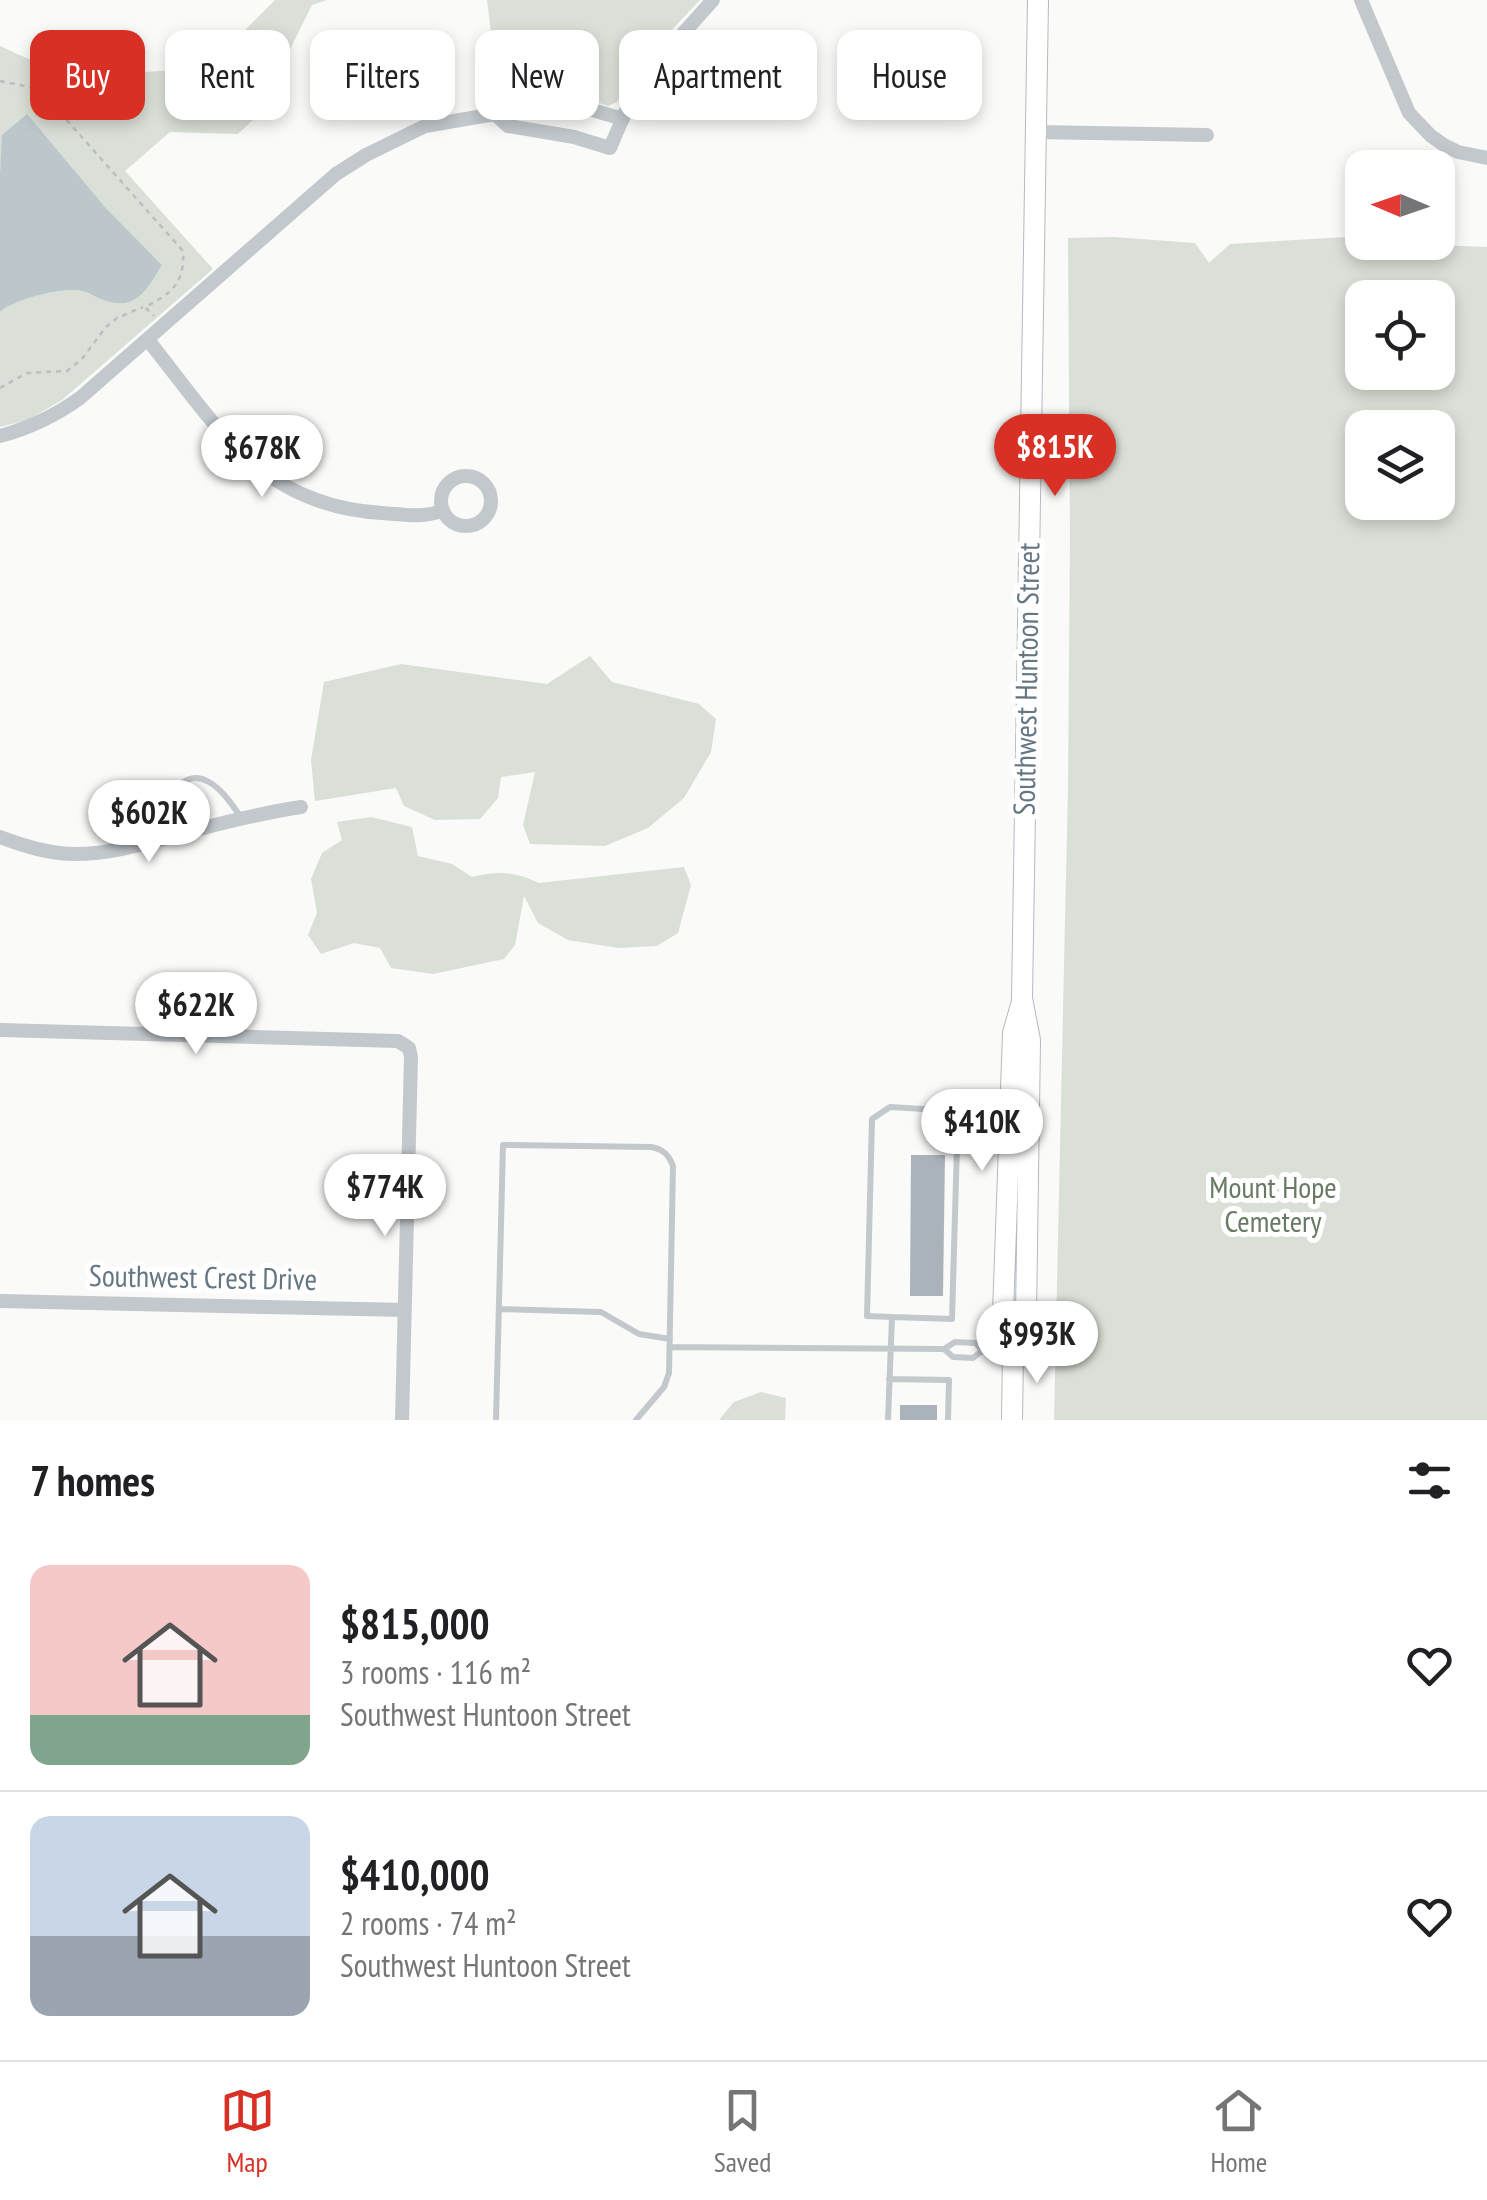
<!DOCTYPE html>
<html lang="en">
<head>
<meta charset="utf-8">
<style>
  body { margin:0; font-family:"PT Sans Narrow",sans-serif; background:#f2f2f2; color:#202124; height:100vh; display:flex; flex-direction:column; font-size:38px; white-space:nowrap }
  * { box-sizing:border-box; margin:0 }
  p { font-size:32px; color:#757577 }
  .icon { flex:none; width:55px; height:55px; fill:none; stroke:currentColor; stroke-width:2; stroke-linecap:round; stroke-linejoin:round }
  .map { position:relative; height:1420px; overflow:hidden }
  .details { display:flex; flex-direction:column; background:#fff; flex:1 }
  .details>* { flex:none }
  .banner { position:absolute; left:30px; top:30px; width:1428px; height:90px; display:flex; gap:20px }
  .needle { width:65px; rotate:272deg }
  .tools { position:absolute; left:1345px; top:150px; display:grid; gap:20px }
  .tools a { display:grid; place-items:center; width:110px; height:110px; border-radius:20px; background:#fff; box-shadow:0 5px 15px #0003; font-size:50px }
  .price { position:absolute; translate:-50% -85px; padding:0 22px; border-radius:35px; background:#fff; color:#222; font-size:32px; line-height:65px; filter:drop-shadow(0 2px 5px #0008) }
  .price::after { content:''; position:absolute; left:50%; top:60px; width:30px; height:22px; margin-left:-15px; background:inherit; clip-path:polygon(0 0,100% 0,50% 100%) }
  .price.on { background:#d93025; color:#fff }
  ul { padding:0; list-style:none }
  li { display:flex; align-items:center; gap:30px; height:250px; padding:0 30px }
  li+li { border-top:2px solid #e0e0e0 }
  li span { display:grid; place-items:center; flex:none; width:280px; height:200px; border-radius:20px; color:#555 }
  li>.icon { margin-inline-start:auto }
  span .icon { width:120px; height:120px; fill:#fffc; stroke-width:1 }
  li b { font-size:42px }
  h2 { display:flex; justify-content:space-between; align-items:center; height:120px; padding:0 30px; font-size:42px }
  .chip { padding:0 35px; border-radius:20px; background:#fff; box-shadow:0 5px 15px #0003; font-size:35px; line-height:90px }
  .chip.on { background:#d93025; color:#fff }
  .menu { display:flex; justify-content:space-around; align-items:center; height:140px; border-top:2px solid #e0e0e0; background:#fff; font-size:28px; color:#757577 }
  .menu a { display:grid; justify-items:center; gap:5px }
  .menu .on { color:#d93025 }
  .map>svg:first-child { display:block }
</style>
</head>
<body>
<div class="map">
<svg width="1487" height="1420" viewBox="0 0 1487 1420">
  <rect width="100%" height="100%" fill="#fafaf8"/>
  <path fill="#dadfd7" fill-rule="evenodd" d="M275,0H327L312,5L257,116L238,134L170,132L125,171L213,269L62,400L28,420L0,427V312C14,299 62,287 82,291C88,292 96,298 103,300C136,312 147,290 162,265L104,206L3,135L0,173V46L68,77L176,70L230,45Z
    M487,0H700L651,52L617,102L608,106C572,92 537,90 498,88Z
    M1362,236V242L1487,247V1420H1054L1068,786L1070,539L1068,238L1113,237L1195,243L1209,263L1230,244ZM1362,298H1438V372H1362ZM1362,428H1438V502H1362Z
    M590,656L612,682L699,704L716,719L711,752L684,798L648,828L605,846L530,844L523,825L535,772L501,777L498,798L480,819L435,820L404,806L396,788L315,801L311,760L324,682L401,664L547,684Z
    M371,817L412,827L418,856L452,864L472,877C499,871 513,871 539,883L684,867L691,885L678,933L657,946L618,948L568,940L538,923L524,896L515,945L504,959L433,974L391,968L380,948L354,943L321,954L308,935L317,913L311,879L322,853L342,840L337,822Z
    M761,1392L786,1398L785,1420H719L734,1402Z"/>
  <path fill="#bbc7cb" d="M27,114L104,206L162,265C147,290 136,312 103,300C96,298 89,292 82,291C62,287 14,299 0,312V173L2,135Z"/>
  <path fill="#aab3b9" d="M911,1155H945L943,1296H910Z
    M900,1405H937V1420H900Z"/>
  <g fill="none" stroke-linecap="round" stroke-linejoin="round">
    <g stroke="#b3babf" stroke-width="22">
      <path id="secondary" d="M1013,1352L1026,1314L1030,1040L1022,998L1038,0
        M1012,1420L1013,1352L1003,1313L1013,1033L1021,1005"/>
    </g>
    <path stroke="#bbbfc2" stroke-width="2.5" stroke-dasharray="5 5" stroke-linecap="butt" d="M0,81L30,87L48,99L183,251C185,282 172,294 145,307L154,316
      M0,388L27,373L67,371L82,359L106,327L117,318L143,307"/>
    <path stroke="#c3c8cc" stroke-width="6" d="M168,836C166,828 164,820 165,812C169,791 187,769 209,782C223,790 232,805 241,817
      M499,1309L601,1312L639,1334L670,1339
      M892,1317L952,1319L958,1111
      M670,1347L944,1349L955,1342L976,1343L982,1351
      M944,1349L953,1357L973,1358L982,1351L1007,1352
      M889,1379L949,1380L948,1420
      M496,1420L503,1145L651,1147C663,1149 669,1155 673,1166L669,1373L664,1387L636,1420
      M888,1420L892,1317L867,1316L872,1119L890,1107L1007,1114"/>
    <path stroke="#c3c8cc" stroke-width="14" d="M1361,0L1409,113L1431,136L1444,145L1458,152L1487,158
      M495,114L508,126L574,137L610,148L634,92L649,71L713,0
      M1036,132L1207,135
      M148,340C217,426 260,506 382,513C402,514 424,519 443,510
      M0,436C30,428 55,416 80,398L336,174L366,155L425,126L495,114L513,99L565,102L623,119
      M441 501a25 25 0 1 1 50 0a25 25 0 1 1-50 0Z
      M0,837C24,846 49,854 75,854C113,854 151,842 188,832C225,822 262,813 301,807
      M0,1030L398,1041L409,1048L411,1057L402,1420
      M0,1301L405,1310"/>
    <use href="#secondary" stroke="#fff" stroke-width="20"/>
  </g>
  <g text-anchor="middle" stroke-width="10" stroke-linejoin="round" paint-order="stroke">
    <g font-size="30" fill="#657683" stroke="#fff">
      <text transform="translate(1027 679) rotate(-89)" y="10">Southwest Huntoon Street</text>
      <text transform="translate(203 1278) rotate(1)" y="10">Southwest Crest Drive</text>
    </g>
    <g font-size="30" fill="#687a64" stroke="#fff">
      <text x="1273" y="1198">Mount Hope<tspan x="1273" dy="34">Cemetery</tspan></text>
    </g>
  </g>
</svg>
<div class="tools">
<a><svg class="needle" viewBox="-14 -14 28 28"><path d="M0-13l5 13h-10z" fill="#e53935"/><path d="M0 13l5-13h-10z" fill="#757577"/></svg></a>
<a><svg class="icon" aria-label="locate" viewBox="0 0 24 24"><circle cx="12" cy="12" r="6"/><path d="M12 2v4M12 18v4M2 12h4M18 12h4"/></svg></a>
<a><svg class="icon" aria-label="layers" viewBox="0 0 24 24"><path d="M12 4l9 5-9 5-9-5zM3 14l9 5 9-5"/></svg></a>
</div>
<b class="price on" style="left:1055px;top:499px">$815K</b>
<b class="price" style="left:262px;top:500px">$678K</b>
<b class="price" style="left:149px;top:865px">$602K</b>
<b class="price" style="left:196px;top:1057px">$622K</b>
<b class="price" style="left:982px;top:1174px">$410K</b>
<b class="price" style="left:385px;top:1239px">$774K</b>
<b class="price" style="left:1037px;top:1386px">$993K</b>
<div class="banner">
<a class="chip on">Buy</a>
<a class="chip">Rent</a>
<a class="chip">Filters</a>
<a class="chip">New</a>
<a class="chip">Apartment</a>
<a class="chip">House</a>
</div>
</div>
<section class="details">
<h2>7 homes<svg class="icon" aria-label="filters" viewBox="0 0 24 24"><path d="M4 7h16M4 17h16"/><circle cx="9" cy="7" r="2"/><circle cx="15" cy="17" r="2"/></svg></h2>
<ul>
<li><span style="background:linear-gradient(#f6c9c9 75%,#7fa58c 0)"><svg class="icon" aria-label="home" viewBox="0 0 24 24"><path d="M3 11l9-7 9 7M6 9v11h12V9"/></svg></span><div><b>$815,000</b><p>3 rooms · 116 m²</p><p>Southwest Huntoon Street</p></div><svg class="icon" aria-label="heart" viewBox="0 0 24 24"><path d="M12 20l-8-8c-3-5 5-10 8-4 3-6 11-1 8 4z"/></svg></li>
<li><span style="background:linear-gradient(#c9d6e8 60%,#9aa5b1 0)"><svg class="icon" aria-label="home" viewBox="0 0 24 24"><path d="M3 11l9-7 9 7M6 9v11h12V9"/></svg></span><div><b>$410,000</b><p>2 rooms · 74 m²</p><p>Southwest Huntoon Street</p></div><svg class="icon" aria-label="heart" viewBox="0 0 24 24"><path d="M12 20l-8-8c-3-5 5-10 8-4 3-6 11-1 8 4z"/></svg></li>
</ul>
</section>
<nav class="menu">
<a class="on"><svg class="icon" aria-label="map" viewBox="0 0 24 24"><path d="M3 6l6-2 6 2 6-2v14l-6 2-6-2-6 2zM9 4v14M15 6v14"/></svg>Map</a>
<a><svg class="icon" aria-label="saved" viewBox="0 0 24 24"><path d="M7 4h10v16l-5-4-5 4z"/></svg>Saved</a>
<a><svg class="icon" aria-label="home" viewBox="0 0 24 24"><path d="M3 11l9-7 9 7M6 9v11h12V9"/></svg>Home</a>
</nav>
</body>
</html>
